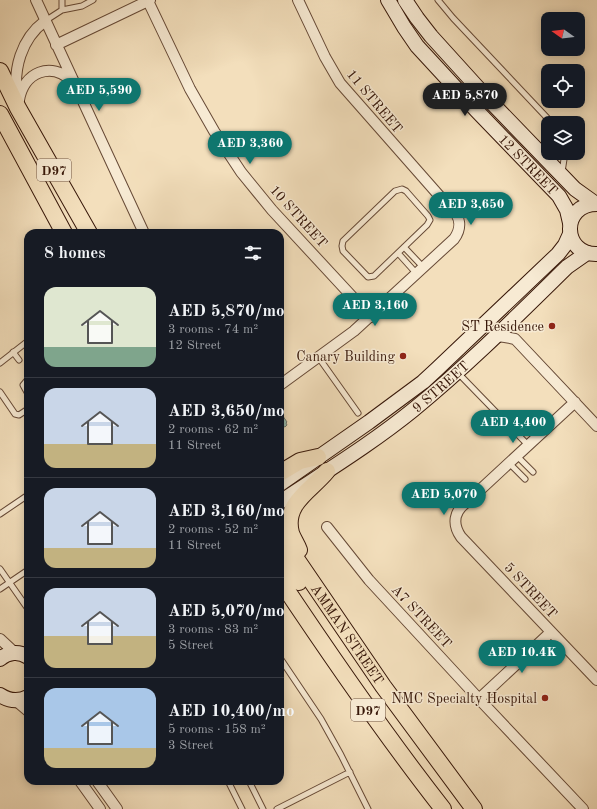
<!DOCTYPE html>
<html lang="en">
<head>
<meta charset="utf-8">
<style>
  body { margin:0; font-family:"Old Standard TT",serif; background:#20242c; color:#f1f3f6; height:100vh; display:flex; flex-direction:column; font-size:15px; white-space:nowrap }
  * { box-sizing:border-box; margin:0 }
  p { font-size:13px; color:#9ea1a6 }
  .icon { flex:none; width:22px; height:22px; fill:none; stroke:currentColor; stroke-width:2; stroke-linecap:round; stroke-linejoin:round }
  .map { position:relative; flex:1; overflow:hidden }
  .drawer { position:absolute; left:24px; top:229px; width:260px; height:556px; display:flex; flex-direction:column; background:#171b24; border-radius:12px; box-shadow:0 2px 10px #0003 }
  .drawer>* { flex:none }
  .needle { width:26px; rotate:284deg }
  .tools { position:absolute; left:541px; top:12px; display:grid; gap:8px }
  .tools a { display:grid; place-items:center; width:44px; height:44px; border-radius:8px; background:#171b24; box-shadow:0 2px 10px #0003; font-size:20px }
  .price { position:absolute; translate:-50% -34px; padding:0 9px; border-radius:14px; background:#0f766e; color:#fff; font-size:13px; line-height:26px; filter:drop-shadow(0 1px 2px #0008) }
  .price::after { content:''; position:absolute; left:50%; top:24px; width:12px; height:9px; margin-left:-6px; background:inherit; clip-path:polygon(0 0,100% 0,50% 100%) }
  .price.on { background:#222; color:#fff }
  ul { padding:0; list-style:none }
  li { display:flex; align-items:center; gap:12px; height:100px; padding:0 20px }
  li+li { border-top:1px solid #363941 }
  li span { display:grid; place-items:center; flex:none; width:112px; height:80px; border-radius:12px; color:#555 }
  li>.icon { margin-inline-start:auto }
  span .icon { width:48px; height:48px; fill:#fffc; stroke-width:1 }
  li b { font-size:17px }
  h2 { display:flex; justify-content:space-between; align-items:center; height:48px; padding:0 20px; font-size:17px }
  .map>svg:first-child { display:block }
</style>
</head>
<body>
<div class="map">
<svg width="597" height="809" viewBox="0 0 597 809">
  <rect width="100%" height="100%" fill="#f3dfbc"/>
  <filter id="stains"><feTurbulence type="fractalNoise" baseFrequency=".005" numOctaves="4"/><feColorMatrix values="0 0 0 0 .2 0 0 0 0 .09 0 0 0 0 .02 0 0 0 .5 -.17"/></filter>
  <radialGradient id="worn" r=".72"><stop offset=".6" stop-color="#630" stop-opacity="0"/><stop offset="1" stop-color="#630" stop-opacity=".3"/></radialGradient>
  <path fill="#9bbdae" stroke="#737b6c" d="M280,412L287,422L286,423L287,425L285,427L280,425Z"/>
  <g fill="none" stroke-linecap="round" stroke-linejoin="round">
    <g stroke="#664936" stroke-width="7">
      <path id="lane" d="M438,0L453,18L552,123
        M62,10V0
        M45,21L62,10L82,6L93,0
        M562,172L565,153
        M402,189L406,191L428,216L430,220L427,225L374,276L368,277L343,251L342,246L343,241L395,191Z
        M404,247L423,267
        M398,253L416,273
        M13,352L19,360
        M319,358L358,413
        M0,363L28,341
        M458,373L528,445
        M28,379L23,385L28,394
        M0,392L15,414L19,415L28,409
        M517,456L533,472
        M509,463L525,479
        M0,514L28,495
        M0,569L28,609
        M0,589L28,570
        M280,658L321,719L341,755L368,809
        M228,781L242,809
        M249,781L263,809
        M277,809L350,772"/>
    </g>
    <g stroke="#664936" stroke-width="12">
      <path id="street" d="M36,0L144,233
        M148,1L190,89L214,131L241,172L272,210L371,317
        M56,45L150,0
        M17,98C13,69 21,39 45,21
        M19,100C24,72 51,61 72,81
        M496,336L505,337L515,339L597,426
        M280,385L354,331L454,239C462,228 461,216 450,208L340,83L325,57L298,0
        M575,402L467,502C454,511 452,524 461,537L597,680
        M327,527L369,580L479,699L583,809
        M0,639L15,653
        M479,699L551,632
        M15,700L28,711
        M80,781L100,809
        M97,781L117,809"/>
    </g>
    <g stroke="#371709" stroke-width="16">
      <g id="secondary">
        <path id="s1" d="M388,0L404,27L417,46L477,111L559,196L567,210L570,223"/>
        <path d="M405,0L417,18L431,36L489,100L575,189L596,204"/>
        <path d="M597,204C560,204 562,255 597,254"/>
        <path d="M280,484L369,422L423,382L436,370L558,254L565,245L570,234"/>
        <path id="s2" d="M280,502C325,472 371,444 413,410C467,366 517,316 567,267L587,253"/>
        <path d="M0,659C8,652 19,651 28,657"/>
        <path d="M0,695C9,701 18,702 28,697"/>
      </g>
    </g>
    <g stroke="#371709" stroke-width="18">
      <g id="primary">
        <path d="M0,71L18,108L89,233"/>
        <path d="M0,114L64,233"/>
        <path d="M280,473L300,461L318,457"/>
        <path id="s3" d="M280,535L383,686L474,809"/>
        <path d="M299,550C297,544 293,539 291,533C283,503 312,490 327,471"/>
        <path d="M280,555L299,582"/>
        <path d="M280,580C332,658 385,735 443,809"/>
      </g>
    </g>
    <use href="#lane" stroke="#f7ead3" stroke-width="5"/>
    <use href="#street" stroke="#f7ead3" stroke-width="10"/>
    <use href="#secondary" stroke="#f7ead3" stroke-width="14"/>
    <use href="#primary" stroke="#f3dfbc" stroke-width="16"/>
  </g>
  <g fill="#8f2418" stroke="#f7ead3" stroke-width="1.5">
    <circle cx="552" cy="326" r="4"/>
    <circle cx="403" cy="356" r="4"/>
    <circle cx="545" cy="698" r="4"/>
  </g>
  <g text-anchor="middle" stroke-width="3" stroke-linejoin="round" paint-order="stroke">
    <g fill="#f7ead3" stroke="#715646" stroke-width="1">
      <rect x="37" y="159" width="34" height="22" rx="3"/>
      <rect x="351" y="699" width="34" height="22" rx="3"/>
    </g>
    <g font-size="13" font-weight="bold" fill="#371709">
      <text x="54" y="175">D97</text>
      <text x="368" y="715">D97</text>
    </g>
    <g font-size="14" fill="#371709" stroke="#f7ead3">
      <text transform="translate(375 101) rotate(50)" y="5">11 STREET</text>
      <text dy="5" stroke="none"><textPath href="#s1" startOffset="217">12 STREET</textPath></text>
      <text transform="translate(299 216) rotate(48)" y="5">10 STREET</text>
      <text dy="5" stroke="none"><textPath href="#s2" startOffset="198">9 STREET</textPath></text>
      <text transform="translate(531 590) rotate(47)" y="5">5 STREET</text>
      <text transform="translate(422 616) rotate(47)" y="5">A7 STREET</text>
      <text dy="5" stroke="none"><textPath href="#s3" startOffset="120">AMMAN STREET</textPath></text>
    </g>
    <g font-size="14" fill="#371709" stroke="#f7ead3" text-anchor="end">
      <text x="544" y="331">ST Residence</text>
      <text x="395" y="361">Canary Building</text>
      <text x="537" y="703">NMC Specialty Hospital</text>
    </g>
  </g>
  <rect width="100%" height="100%" filter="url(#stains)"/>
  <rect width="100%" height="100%" fill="url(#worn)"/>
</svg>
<div class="tools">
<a><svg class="needle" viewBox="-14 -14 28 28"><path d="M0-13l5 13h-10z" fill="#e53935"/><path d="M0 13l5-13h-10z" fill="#9ea1a6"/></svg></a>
<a><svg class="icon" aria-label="locate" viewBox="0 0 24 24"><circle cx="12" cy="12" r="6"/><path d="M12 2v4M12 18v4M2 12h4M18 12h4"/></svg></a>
<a><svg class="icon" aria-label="layers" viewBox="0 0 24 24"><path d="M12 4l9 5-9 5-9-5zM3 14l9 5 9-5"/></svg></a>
</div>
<b class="price" style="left:99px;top:112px">AED 5,590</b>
<b class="price on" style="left:465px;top:117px">AED 5,870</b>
<b class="price" style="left:250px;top:165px">AED 3,360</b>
<b class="price" style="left:471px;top:226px">AED 3,650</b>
<b class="price" style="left:375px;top:327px">AED 3,160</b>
<b class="price" style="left:513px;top:444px">AED 4,400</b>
<b class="price" style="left:444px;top:516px">AED 5,070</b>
<b class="price" style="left:522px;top:674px">AED 10.4K</b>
<section class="drawer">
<h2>8 homes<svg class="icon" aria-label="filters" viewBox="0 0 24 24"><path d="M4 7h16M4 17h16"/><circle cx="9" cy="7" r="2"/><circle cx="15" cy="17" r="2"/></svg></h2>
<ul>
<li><span style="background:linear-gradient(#dfe7d0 75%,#7fa58c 0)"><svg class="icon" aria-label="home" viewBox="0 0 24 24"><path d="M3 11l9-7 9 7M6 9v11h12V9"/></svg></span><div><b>AED 5,870/mo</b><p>3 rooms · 74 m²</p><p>12 Street</p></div></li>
<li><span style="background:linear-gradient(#c9d6e8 70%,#c2b280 0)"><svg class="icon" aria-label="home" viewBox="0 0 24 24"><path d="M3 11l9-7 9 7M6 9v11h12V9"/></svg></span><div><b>AED 3,650/mo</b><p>2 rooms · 62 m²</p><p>11 Street</p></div></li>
<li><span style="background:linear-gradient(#c9d6e8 75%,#c2b280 0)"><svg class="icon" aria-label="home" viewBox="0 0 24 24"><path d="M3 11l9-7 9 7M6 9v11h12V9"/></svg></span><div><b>AED 3,160/mo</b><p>2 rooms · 52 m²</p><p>11 Street</p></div></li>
<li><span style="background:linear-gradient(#c9d6e8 60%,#c2b280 0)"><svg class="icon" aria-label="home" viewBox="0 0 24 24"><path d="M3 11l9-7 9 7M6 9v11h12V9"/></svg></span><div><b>AED 5,070/mo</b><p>3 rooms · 83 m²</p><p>5 Street</p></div></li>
<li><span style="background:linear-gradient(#a9c7e8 75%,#c2b280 0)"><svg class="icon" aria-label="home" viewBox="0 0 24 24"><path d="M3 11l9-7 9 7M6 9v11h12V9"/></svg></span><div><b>AED 10,400/mo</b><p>5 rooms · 158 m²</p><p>3 Street</p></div></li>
</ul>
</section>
</div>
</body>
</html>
